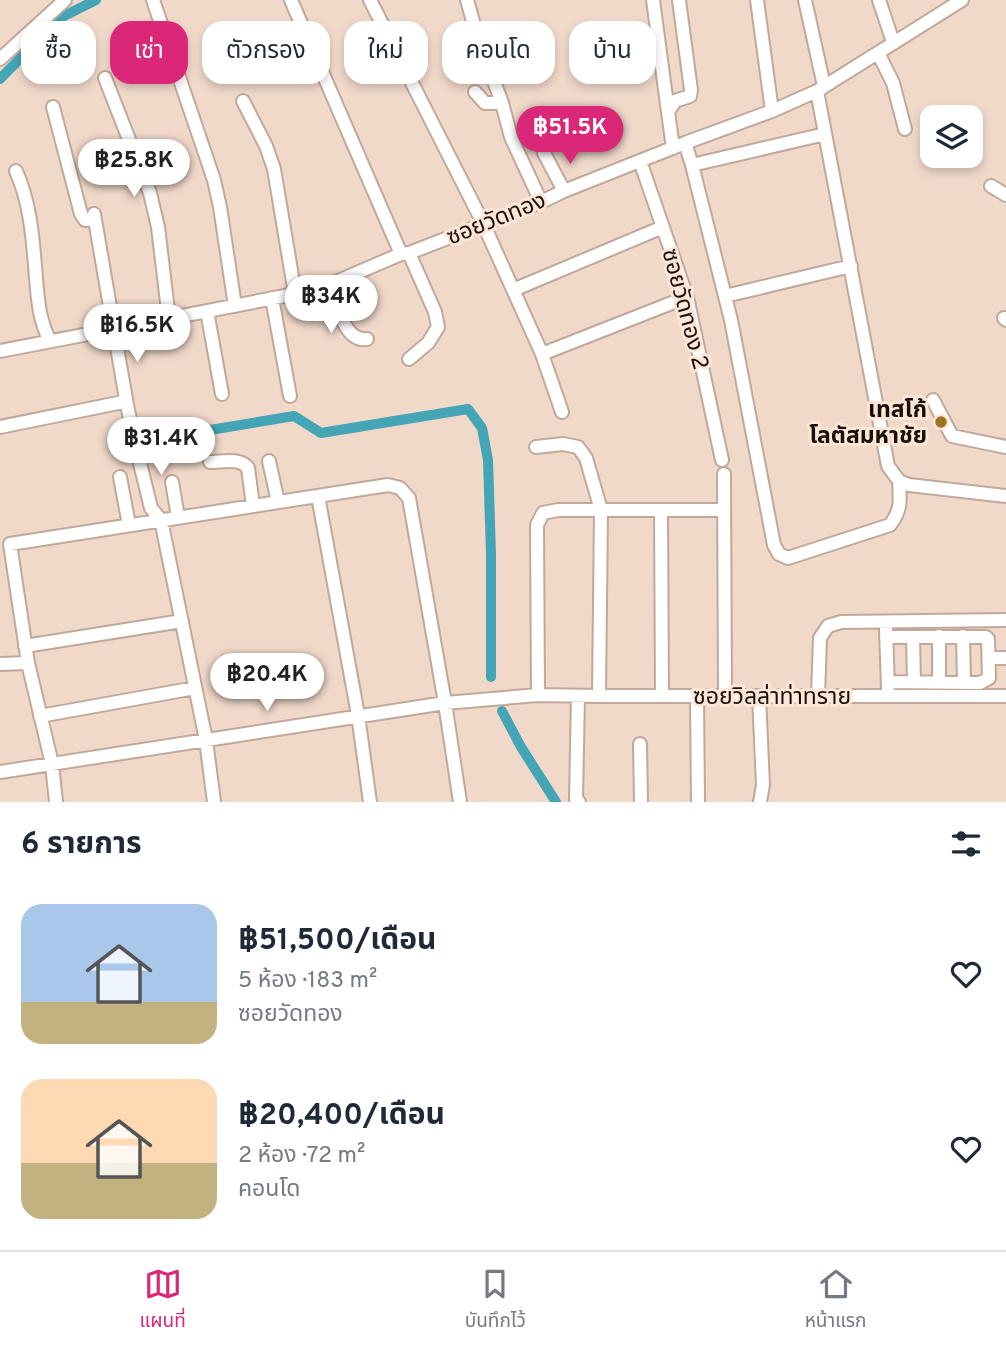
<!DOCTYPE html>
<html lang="th">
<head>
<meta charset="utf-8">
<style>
  body { margin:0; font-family:Overpass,"Noto Sans Thai",sans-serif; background:#f6f6f7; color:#1f2937; height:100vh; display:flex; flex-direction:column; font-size:26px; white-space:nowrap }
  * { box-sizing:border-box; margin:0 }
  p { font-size:23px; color:#747a83 }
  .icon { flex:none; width:38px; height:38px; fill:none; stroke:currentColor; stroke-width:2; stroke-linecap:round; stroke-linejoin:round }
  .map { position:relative; height:802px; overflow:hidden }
  .drawer { display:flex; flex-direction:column; background:#fff; flex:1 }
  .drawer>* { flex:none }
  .banner { position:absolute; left:21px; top:21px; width:964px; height:63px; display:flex; gap:14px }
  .controls { position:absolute; left:920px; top:105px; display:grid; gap:14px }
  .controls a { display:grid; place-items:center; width:63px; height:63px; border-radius:14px; background:#fff; box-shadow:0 4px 10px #0003; font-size:35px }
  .price { position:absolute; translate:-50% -60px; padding:0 16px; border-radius:24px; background:#fff; color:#222; font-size:23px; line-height:46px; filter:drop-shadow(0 2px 4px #0008) }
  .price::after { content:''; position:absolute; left:50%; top:42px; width:21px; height:16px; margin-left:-10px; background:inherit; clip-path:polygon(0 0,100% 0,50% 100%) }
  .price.active { background:#db2777; color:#fff }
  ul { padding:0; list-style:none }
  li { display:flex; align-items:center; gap:21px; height:175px; padding:0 21px }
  li span { display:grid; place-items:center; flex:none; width:196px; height:140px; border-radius:21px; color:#555 }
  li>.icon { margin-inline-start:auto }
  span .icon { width:84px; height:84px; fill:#fffc; stroke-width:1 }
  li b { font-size:30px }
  h2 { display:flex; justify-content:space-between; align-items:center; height:84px; padding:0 21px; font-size:30px }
  .pill { padding:0 24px; border-radius:21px; background:#fff; box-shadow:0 4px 10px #0003; font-size:24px; line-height:63px }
  .pill.active { background:#db2777; color:#fff }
  .menu { display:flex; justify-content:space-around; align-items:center; height:98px; border-top:2px solid #e0e1e3; background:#fff; font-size:19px; color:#747a83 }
  .menu a { display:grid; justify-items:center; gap:4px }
  .menu .active { color:#db2777 }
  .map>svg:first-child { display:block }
</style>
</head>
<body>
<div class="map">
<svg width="1006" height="802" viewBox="0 0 1006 802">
  <rect width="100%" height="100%" fill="#f1d9ca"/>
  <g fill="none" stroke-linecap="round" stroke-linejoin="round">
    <path stroke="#44a5b6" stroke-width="10" d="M0,79L41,37L64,16L96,0
      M198,432L294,416L321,433L468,409L482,428L488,460L491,554V677
      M502,711L521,747L556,802"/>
    <g stroke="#c0a99a" stroke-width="16">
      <path id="minor" d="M153,0L214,180L220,207L235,306
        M291,0L401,254
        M370,0L483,223L542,354L562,412
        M467,0L476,32L502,103L511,137L541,202
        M653,0L668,112
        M757,0L772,111
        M805,0L824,86
        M879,0L893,42
        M878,53L893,83L905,129
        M0,59L65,0
        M105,78L150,193L158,227L169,319
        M817,91L888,466L899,481L909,485L1006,496
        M475,92L485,103H502
        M243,101L266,146L274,169L295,294
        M53,107L81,214L85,220L95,219
        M556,137L545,146L544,153L564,191
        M685,143L692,165L731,320L774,545L779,554L788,558L890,525C902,509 900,501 899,481
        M673,148L668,112L675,101L690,96L691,90L679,0
        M640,161L687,297L722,460
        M692,165L825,134
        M16,171C31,204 33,242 36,278C38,301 39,320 50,341
        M991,186L1006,195
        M94,214L127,405
        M409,253L435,312L438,327L428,343L409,359
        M331,284C336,302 344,343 367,339
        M513,290L663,227
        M725,296L851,266
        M272,298L290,396
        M207,311L222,394
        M1004,318L1006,320
        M0,351L295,294L331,284L401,254L409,253L541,202L564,191L685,143L772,111L817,91L962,0
        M542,354L687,297
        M933,400L952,436L1006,447
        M0,427L123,402L127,405L136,447L151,508L161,520L206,740L214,802
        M536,447L563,444L578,447L586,458L601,510L599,696
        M269,461L278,502
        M210,462C222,462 240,457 248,468L253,506
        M724,474L725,696
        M120,477L129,525
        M172,482L178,517
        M318,496L358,715L370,802
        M661,510L662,696
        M886,629L888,688
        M963,636L964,682
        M886,637H986L988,639L989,678L980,683L888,682
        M913,637L914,682
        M25,646L182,621
        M989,658H1006
        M0,664L28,663
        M939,682V636
        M538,695L537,525L543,513L558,510H724
        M578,696L576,799L579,802
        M697,696L698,802
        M759,696L763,785L760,802
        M818,696L820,638L828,626L841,622L1006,620
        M40,716L195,688
        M640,744L641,802
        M0,772L445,703L538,695L599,696H1006
        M56,802L52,764L28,663L10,544L388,485L400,488L409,498L445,703L460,802"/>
    </g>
    <use href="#minor" stroke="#fff" stroke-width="12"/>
  </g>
  <circle fill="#9d7523" stroke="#ffe6d7" stroke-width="2.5" cx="941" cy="422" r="7"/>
  <g text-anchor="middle" stroke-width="6" stroke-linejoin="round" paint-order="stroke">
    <g font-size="23" fill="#18110b" stroke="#ffe6d7">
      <text transform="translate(496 218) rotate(-22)" y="8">ซอยวัดทอง</text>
      <text transform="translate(686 309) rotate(75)" y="8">ซอยวัดทอง 2</text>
      <text x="772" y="704">ซอยวิลล่าท่าทราย</text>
    </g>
    <g font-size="23" font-weight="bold" fill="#18110b" stroke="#ffe6d7" text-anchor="end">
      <text x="927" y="417">เทสโก้<tspan x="927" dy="26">โลตัสมหาชัย</tspan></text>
    </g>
  </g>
</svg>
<div class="controls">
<a><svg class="icon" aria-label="layers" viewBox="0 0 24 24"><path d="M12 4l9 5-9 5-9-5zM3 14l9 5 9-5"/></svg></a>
</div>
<b class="price active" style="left:570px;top:166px">฿51.5K</b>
<b class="price" style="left:134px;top:199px">฿25.8K</b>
<b class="price" style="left:331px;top:335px">฿34K</b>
<b class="price" style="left:137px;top:364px">฿16.5K</b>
<b class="price" style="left:161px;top:477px">฿31.4K</b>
<b class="price" style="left:267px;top:713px">฿20.4K</b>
<div class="banner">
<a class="pill">ซื้อ</a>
<a class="pill active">เช่า</a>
<a class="pill">ตัวกรอง</a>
<a class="pill">ใหม่</a>
<a class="pill">คอนโด</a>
<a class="pill">บ้าน</a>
</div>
</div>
<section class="drawer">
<h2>6 รายการ<svg class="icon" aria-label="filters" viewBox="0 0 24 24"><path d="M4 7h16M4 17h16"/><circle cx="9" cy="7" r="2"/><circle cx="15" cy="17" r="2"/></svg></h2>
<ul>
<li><span style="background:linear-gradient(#a9c7e8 70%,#c2b280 0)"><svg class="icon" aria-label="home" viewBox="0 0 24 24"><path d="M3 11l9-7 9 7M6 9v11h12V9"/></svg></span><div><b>฿51,500/เดือน</b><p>5 ห้อง · 183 m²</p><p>ซอยวัดทอง</p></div><svg class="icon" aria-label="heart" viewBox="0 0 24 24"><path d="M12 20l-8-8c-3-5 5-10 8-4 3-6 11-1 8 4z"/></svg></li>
<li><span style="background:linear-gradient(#ffd9b3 60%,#c2b280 0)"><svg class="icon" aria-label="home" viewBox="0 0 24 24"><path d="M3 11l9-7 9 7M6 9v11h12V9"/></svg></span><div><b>฿20,400/เดือน</b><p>2 ห้อง · 72 m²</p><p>คอนโด</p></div><svg class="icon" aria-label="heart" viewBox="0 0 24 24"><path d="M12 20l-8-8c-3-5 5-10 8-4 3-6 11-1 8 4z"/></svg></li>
</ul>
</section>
<nav class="menu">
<a class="active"><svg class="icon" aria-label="map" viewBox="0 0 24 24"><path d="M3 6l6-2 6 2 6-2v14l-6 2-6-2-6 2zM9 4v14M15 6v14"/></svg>แผนที่</a>
<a><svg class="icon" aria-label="saved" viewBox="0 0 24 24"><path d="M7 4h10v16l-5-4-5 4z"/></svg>บันทึกไว้</a>
<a><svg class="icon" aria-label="home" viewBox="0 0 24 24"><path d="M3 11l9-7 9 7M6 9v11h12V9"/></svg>หน้าแรก</a>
</nav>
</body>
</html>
